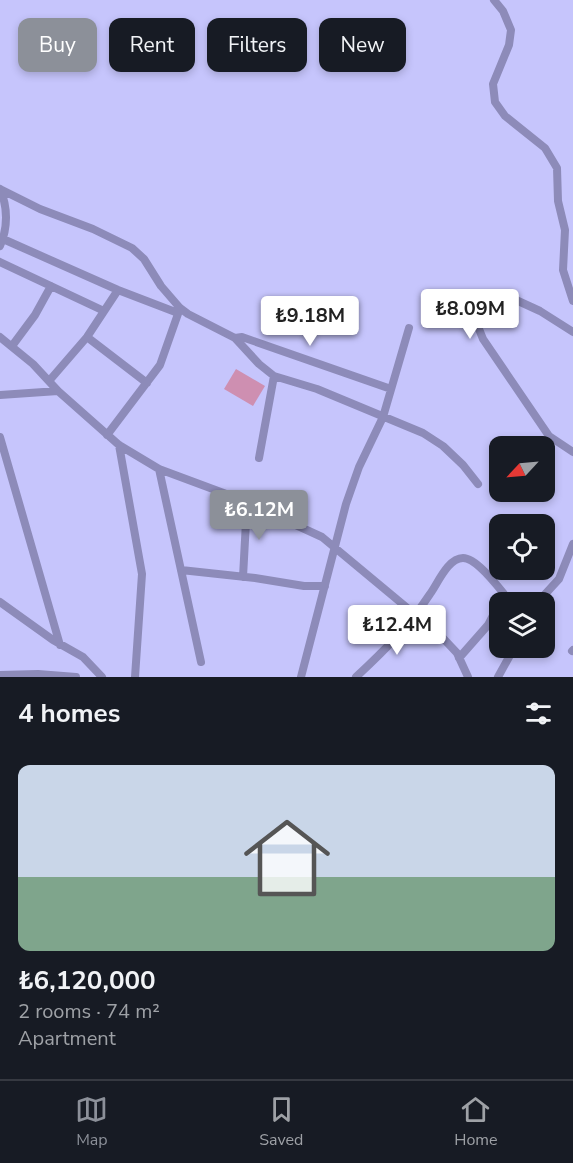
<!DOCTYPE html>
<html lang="en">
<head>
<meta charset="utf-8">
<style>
  body { margin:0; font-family:"Nunito Sans",sans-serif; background:#20242c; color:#f1f3f6; height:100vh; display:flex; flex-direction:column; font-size:22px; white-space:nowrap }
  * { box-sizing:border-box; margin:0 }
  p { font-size:20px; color:#9ea1a6 }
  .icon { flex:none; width:33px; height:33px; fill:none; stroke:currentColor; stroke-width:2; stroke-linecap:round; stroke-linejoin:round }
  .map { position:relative; height:677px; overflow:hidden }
  .sheet { display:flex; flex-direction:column; background:#171b24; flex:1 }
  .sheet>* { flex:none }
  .hud { position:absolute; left:18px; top:18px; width:537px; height:54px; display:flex; gap:12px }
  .needle { width:39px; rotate:244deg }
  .buttons { position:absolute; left:489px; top:436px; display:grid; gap:12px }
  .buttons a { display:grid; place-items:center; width:66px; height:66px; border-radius:12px; background:#171b24; box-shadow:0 3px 9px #0003; font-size:30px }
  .price { position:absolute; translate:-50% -51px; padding:0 14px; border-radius:6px; background:#fff; color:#222; font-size:20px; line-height:39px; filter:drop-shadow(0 2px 3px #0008) }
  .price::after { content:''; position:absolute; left:50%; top:36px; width:18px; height:14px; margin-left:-9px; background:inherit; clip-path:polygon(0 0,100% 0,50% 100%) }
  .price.active { background:#8c9099; color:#fff }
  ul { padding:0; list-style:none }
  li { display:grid; align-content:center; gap:12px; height:318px; padding:0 18px }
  li span { display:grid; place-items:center; height:186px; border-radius:12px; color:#555 }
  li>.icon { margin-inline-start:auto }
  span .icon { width:108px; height:108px; fill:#fffc; stroke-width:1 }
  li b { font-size:26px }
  h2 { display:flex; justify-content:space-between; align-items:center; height:72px; padding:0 18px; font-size:26px }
  .pill { padding:0 21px; border-radius:12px; background:#171b24; box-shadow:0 3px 9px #0003; font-size:21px; line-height:54px }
  .pill.active { background:#8c9099; color:#fff }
  .menu { display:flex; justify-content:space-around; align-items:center; height:84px; border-top:2px solid #363941; background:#171b24; font-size:16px; color:#9ea1a6 }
  .menu a { display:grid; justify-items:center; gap:3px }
  .menu .active { color:#8c9099 }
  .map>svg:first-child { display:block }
</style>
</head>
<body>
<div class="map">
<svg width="573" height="677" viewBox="0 0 573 677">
  <rect width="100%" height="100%" fill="#c6c5fc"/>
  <path fill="#ce8fb1" d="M236,369L265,386L253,406L224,389Z"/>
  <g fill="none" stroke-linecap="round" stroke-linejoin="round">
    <path stroke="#8d8bb9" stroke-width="8" d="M494,0L503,11L511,30L509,45L493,84L495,102L505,116L545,148L557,168L558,201L565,230L563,270L573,301
      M0,189L40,209L93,229L132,248L144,259L161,286L180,308L188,314L235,338L259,364L274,376L317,389L423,433L443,446L463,465L478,484
      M0,189C8,207 8,228 0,246
      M3,239L118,290L178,313
      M0,262L104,311
      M573,332L540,311L516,300H505L483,314L477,324L483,339L549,436L573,452
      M0,337L33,364L58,391L119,445L159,469L237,498L322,537L441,636L457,653L468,677
      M87,337L147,383
      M235,338L242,337L391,389
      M12,346L35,315L51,286
      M49,381L87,337L118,290
      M0,395L58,391
      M107,435L160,365L179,311
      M0,437L60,645
      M119,445L142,574L135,677
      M259,458L274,376
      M159,469L201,662
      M181,570L255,578L304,586H325
      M243,577L247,503
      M0,602L53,640L83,657L102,677
      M537,603L559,579L573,544
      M572,651L573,650
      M0,675L38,674L76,677
      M301,677L346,504L359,467L383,417L409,328
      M356,677C384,651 409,626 430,594C438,583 448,558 463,558C476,558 496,584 504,594L488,625L459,658
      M498,677L514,648"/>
  </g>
</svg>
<div class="buttons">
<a><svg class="needle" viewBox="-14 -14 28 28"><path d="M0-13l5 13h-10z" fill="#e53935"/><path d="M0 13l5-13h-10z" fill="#9ea1a6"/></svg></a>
<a><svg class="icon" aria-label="locate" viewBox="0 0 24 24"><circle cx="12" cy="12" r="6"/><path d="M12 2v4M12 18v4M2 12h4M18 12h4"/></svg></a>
<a><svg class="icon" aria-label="layers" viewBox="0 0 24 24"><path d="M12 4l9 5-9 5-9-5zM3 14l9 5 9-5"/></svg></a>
</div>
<b class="price" style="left:470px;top:340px">₺8.09M</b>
<b class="price" style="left:310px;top:347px">₺9.18M</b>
<b class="price active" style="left:259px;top:541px">₺6.12M</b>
<b class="price" style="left:397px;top:656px">₺12.4M</b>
<div class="hud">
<a class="pill active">Buy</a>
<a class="pill">Rent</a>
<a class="pill">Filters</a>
<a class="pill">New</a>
</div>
</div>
<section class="sheet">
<h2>4 homes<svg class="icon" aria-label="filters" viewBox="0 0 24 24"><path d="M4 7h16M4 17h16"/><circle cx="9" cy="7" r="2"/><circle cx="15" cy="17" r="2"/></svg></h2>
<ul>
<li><span style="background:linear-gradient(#c9d6e8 60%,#7fa58c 0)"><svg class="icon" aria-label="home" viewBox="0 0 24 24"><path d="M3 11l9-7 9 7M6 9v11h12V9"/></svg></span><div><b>₺6,120,000</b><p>2 rooms · 74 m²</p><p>Apartment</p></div></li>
</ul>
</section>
<nav class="menu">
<a class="active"><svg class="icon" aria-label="map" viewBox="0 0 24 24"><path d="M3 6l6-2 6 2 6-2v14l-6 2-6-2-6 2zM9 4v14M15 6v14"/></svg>Map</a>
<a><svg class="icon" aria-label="saved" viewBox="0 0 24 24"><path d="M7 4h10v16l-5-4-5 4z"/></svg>Saved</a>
<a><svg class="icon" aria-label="home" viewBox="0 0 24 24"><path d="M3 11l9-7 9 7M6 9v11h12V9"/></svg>Home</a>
</nav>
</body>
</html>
